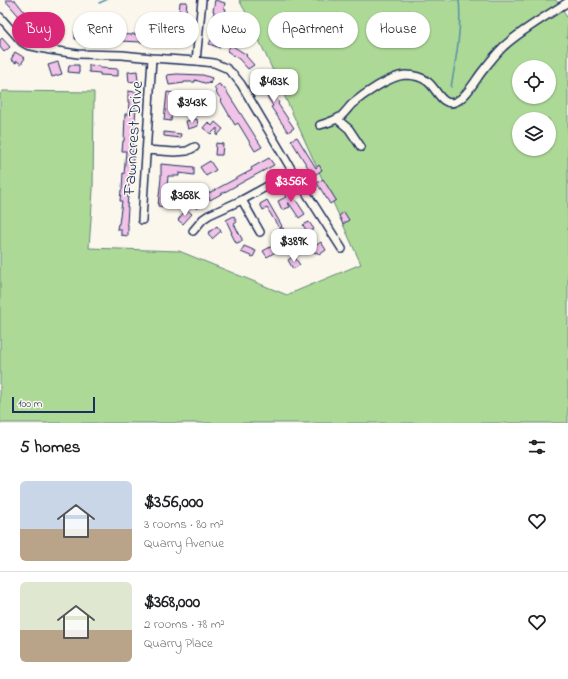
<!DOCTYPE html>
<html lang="en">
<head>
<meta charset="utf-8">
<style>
  body { margin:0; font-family:"Indie Flower",sans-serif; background:#f2f2f2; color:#202124; height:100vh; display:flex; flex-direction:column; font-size:15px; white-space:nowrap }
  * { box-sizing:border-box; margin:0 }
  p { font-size:13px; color:#757577 }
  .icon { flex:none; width:22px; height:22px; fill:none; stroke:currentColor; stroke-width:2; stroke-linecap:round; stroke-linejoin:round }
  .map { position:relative; height:423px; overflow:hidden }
  .drawer { display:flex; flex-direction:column; background:#fff; flex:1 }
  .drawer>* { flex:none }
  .banner { position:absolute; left:12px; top:12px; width:544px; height:36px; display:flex; gap:8px }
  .controls { position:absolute; left:512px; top:60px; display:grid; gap:8px }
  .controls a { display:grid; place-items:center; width:44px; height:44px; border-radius:50%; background:#fff; box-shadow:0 1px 3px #0004; font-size:20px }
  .scale { position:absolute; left:12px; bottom:10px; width:83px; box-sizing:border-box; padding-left:4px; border:2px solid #1b2f5e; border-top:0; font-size:11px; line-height:14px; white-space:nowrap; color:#1b2f5e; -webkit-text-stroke:3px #fbf7ec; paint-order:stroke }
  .price { position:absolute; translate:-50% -34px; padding:0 9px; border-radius:8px; background:#fff; color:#222; font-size:13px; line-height:26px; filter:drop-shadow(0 1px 2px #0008) }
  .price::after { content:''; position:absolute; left:50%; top:24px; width:12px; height:9px; margin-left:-6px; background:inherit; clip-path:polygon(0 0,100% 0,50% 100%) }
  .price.active { background:#db2777; color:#fff }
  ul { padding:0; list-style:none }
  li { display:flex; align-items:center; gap:12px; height:100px; padding:0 20px }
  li+li { border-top:1px solid #e0e0e0 }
  li span { display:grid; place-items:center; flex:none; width:112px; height:80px; border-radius:6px; color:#555 }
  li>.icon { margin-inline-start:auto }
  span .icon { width:48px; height:48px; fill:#fffc; stroke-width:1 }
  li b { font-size:17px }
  h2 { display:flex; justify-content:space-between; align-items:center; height:48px; padding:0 20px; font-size:17px }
  .pill { padding:0 14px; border-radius:18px; background:#fff; box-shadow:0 1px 3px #0004; font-size:14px; line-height:36px }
  .pill.active { background:#db2777; color:#fff }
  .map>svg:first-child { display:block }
</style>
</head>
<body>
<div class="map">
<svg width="568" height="423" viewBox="0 0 568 423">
  <rect width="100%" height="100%" fill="#fbf7ec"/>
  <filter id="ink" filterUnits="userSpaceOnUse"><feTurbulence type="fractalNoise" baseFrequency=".025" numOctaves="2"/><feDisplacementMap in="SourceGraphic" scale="8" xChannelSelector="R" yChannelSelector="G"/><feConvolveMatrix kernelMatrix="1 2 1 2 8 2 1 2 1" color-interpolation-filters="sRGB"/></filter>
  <g filter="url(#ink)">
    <path fill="#add997" stroke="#64847a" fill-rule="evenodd" d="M239,0H556L568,19L567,37L568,39V423H0V94L3,91L94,92L93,190L89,248L179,251L287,295L361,264L249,18ZM519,67H549V97H519ZM519,119H549V149H519Z"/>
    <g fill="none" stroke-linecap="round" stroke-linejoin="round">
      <path stroke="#5790a7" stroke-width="1.5" d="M99,3L106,0
        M451,87C456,60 462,27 459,0"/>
    </g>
    <path fill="#f1c3e7" stroke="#1b2f5e" d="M5,0H15L30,19L25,24L17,15H18Z
      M215,0L225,3L224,8L226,9L225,13H221L220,28H213L214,11H213Z
      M180,2H187L184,30H182V44L172,45L171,32L177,33Z
      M38,24L48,29L45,35L35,31Z
      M98,30L118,31V34L132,35V34L142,35V42L75,39V31L98,33Z
      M2,38L10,47L4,52L0,47V40Z
      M212,38L222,41L220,48L209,44Z
      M231,45L247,55L246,56L254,65L248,69L239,59L227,51Z
      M15,52L25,58L21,64L17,61L16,63L11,60Z
      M58,62L62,74L52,77L48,65Z
      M69,65H79V73L68,72Z
      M89,65L100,66V68L118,69V76L100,75V73L89,72Z
      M137,71L138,81L129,82L128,72Z
      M261,73L279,103L278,104L294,128L288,132L271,107L273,106L255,77Z
      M177,74L203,75L212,78L210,84L209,82L208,84L195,80V82H184V83L169,85L167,75Z
      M219,84L227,91V92L262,147L255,151L238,123L235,125L221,101L222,100L216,93L217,92L214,88Z
      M128,91L136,92L134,108H136L132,157L133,158L132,168H131L130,184H129L127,207H128L127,224H128V236L121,235V229H117L118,224H119L122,201H120L121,190H122L123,173L124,174L126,151H122L123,141H124L125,114H128L129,102H128Z
      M167,92L174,93L171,121L164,120Z
      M197,119L198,126L188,129L186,121Z
      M208,122L212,126L215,122L223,129L217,136V128L211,134L203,128Z
      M164,132L181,134L180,138L164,136Z
      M297,137L316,168L319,165L322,170L312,177V174L291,140Z
      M216,143L223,144L222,155H215Z
      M269,158L274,165L210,200L207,194L252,170L251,168Z
      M210,161L216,170L206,176L200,167Z
      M161,164L194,167V175L179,173V176H168L165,207L158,206L161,178Z
      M323,179L336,200L330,204L317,183Z
      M288,188L305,214L299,218L289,203H288L290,207L282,210L278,201L286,197L282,191Z
      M199,198L203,203L197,209L192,204Z
      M267,200L282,226L280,228H283L285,231L278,235L279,228L267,208L263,210L260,204Z
      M186,209L192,214L183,224L178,220Z
      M344,212L349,220L343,224L339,216Z
      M234,216L237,222L234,224L242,239V241L237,243H236L231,233H232L226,220Z
      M309,222L314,229L308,233L303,225Z
      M217,226L221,231L212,239L208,233Z
      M321,242L326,250L319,255L317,252L315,253L312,248Z
      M274,245L277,251L267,257L263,251Z
      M244,246L256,251L253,257L241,252Z
      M294,256L300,265L293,269L288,260Z"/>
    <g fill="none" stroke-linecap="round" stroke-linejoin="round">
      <g stroke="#1b2f5e" stroke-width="10">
        <path id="street" d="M0,17L22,42L27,45L50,50L78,54L122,55L152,58L196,61L214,63L226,68L233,74L241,84L293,172L342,249
          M196,61L202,0
          M337,119L349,129L361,147
          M320,125C327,123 334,121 340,117C345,113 348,108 352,104C364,94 390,76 405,75C413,75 422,77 428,82C437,89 442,107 455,102C465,99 475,81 481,73C488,64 495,55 503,47C520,31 548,15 568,2
          M146,150L175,152L187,151L195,147
          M242,200L260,232
          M142,220L152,58
          M193,231L203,219L209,215L242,200L293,172"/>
      </g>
      <use href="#street" stroke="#fbf7ec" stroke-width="7"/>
    </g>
  </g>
  <g text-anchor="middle" stroke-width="3" stroke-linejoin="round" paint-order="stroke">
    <g font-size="17" fill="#1b2f5e" stroke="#fbf7ec">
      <text transform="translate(132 138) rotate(-86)" y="6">Fawncrest Drive</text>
    </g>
  </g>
</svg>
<div class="controls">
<a><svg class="icon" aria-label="locate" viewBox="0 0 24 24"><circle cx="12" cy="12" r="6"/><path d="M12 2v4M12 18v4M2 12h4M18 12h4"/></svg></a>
<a><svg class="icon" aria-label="layers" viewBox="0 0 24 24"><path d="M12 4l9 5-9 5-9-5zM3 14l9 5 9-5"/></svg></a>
</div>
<div class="scale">100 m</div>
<b class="price" style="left:274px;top:103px">$483K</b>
<b class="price" style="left:192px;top:124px">$343K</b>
<b class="price active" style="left:291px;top:203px">$356K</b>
<b class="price" style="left:185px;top:217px">$368K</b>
<b class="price" style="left:294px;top:263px">$389K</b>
<div class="banner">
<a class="pill active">Buy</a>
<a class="pill">Rent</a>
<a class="pill">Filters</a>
<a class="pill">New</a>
<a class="pill">Apartment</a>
<a class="pill">House</a>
</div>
</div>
<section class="drawer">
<h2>5 homes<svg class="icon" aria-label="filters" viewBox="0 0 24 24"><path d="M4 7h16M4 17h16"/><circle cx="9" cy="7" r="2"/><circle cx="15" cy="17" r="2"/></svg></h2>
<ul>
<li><span style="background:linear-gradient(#c9d6e8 60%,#b9a48a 0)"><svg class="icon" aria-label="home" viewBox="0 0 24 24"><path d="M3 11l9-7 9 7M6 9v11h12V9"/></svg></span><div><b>$356,000</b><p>3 rooms · 80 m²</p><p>Quarry Avenue</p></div><svg class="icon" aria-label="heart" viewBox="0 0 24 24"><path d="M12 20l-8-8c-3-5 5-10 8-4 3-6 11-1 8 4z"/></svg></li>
<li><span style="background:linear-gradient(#dfe7d0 60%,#b9a48a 0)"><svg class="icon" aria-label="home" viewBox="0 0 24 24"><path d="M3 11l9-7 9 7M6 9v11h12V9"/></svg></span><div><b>$368,000</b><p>2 rooms · 78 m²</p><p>Quarry Place</p></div><svg class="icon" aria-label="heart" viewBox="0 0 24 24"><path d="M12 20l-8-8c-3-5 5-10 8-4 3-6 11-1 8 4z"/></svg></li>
</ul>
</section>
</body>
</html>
